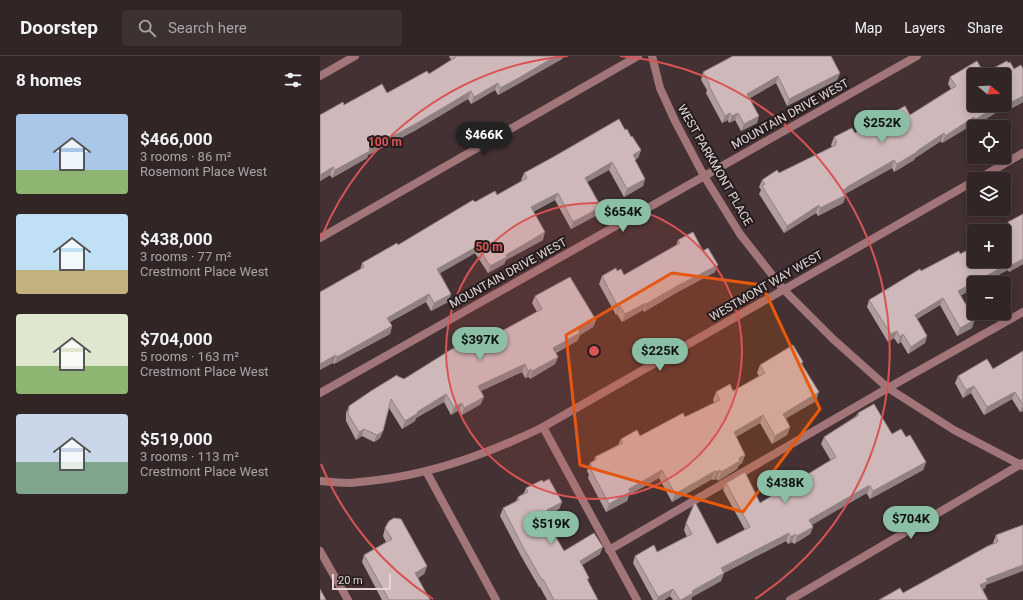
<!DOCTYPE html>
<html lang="en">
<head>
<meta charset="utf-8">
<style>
  body { margin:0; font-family:Roboto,sans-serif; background:#3d3132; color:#f1f3f6; height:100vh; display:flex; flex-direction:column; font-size:15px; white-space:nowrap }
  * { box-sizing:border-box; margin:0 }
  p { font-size:13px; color:#a8a5a7 }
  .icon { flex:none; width:22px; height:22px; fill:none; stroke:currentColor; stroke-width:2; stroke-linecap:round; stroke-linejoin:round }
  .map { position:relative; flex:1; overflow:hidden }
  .side { display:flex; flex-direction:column; background:#322526; width:320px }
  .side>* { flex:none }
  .needle { width:26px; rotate:108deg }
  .buttons { position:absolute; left:647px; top:12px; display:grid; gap:8px }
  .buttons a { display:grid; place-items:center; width:44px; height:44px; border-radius:4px; background:#322526; box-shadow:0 2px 10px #0003,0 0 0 1px #4d4243; font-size:20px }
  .scale { position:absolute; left:12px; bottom:10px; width:59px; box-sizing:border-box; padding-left:4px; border:2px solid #e2d6d7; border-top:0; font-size:11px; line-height:14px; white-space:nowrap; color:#e2d6d7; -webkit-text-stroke:3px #241c1c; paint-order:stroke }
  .price { position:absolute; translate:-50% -34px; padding:0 9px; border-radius:14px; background:#8abfa5; color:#111; font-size:13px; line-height:26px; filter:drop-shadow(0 1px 2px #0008) }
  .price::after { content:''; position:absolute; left:50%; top:24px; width:12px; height:9px; margin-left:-6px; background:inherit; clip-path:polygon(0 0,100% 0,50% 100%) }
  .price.selected { background:#222; color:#fff }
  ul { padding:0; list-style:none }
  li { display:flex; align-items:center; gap:12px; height:100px; padding:0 16px }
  li span { display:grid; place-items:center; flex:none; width:112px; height:80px; border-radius:4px; color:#555 }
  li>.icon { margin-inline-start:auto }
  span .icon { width:48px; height:48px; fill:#fffc; stroke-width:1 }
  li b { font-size:17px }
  h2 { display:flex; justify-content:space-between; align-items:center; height:48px; padding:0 16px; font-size:17px }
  header { display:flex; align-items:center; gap:24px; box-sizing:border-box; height:56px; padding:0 20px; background:#322526; border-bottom:1px solid #4d4243 }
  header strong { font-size:19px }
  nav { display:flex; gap:22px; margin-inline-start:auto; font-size:14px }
  .search { width:280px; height:36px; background:#3d3132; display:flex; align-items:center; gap:10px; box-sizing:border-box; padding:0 14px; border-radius:4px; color:#a8a5a7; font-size:15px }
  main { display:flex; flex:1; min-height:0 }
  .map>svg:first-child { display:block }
</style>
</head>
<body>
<header>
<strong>Doorstep</strong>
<div class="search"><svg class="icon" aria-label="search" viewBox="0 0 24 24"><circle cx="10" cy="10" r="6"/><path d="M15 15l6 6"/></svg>Search here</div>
<nav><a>Map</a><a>Layers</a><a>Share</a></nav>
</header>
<main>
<section class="side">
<h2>8 homes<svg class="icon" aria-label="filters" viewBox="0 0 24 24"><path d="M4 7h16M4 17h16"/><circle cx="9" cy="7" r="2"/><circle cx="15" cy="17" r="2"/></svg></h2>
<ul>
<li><span style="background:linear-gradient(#a9c7e8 70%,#8fb573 0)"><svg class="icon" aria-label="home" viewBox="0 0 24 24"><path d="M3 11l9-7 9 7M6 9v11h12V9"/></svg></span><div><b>$466,000</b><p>3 rooms · 86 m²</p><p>Rosemont Place West</p></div></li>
<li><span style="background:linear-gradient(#bfe0f5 70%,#c2b280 0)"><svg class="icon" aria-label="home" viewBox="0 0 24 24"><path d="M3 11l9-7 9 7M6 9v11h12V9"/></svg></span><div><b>$438,000</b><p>3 rooms · 77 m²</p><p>Crestmont Place West</p></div></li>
<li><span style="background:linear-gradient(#dfe7d0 65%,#8fb573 0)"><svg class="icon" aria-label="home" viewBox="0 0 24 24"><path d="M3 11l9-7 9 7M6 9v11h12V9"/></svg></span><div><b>$704,000</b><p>5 rooms · 163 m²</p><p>Crestmont Place West</p></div></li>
<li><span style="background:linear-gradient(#c9d6e8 60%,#7fa58c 0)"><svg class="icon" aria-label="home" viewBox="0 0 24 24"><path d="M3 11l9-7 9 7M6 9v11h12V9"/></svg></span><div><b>$519,000</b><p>3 rooms · 113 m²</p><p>Crestmont Place West</p></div></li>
</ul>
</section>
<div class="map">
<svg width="703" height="544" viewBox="0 0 703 544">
  <rect width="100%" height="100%" fill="#433133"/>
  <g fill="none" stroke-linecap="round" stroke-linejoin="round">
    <path stroke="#a27679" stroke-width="8" d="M223,371L317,544
      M289,494L568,332L703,256"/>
    <path stroke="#a27679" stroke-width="8" d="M332,0L340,32L355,65L384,120L420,178L464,234L513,283L568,332L634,374L703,410
      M0,20L35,0
      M658,123L703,97
      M0,182L318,0
      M0,337L597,0
      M106,415L176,544
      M0,425C10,426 20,427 30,427C40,426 49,425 58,424C116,417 170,397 223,371L654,125
      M0,495L28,544
      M470,544L703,407"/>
  </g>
  <path fill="#b19e9f" d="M129,0H243L242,3L178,39L175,34L151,48L148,43L96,74L48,99L47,102L12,122L10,119L0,125V59L24,49L67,37L109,18L131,4Z
    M688,7L694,13H703V46L687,55L685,51L653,71L652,69L622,87L621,85L595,102L594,104L574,116L572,112L525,138L526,139L523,147L498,160L496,157L464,177L439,138L441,134L439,131L442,124L459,117L512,91L511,89L514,81L535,77L574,56L590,59L631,33L628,28L630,21L664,17Z
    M383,16L520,17L517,24L467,50L456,27L430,42L437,67L421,75L415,64L409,67L408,64L402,67L386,37L387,34L381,24Z
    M305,74L321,94L318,102L315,103V105L325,123L323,130L304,141L289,114L267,126L279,158L251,173L235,144L213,156L223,184L186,204L184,208L168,217L155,197L120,217L131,238L128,246L111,255L106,246L70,266L72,270L70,278L14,308L13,307L42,207L78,189L155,146L177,139L202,125L201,124L204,117Z
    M703,158V208L689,216L688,214L654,227V232L640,240L652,272L637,280L620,249L597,263L607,280L605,287L588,298L581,286L578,288L574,282L568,286L547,251L549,244L601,215L640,198L686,173L688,166Z
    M358,184L383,195L395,216L354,238L324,256L323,254L302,266L297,258L296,259L279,228L282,220L297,215L304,219L356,190Z
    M215,240L276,264L273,271L260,279L257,285L236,297L238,301L235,308L210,323L209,321L205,322L202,316L160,335L161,348L142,359L139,354L131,359L124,346L96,362L95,365L82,373L69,352L63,375L60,382L54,386L42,380L36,384L26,365V357L29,350L77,320L84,323L162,286L217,256L212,247Z
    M703,295V355L700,356L692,343L664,359L651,337L643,342L635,327L638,320L673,313Z
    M483,306L482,308L496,345L466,362L470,371L467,379L452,388L440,367L416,381L425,399L422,407L419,409L417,413L398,425L397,423L393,424L392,423L352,446L339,422L309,439L307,445L286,456L268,422L269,419L267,415L270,407L274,405L275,401L298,389L301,383L320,380L365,361L394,347L393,344L396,336L413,335L439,320L437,317L440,309Z
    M538,357L572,378L586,381L606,406L603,414L550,443L547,438H545L492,468L493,471L490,478L474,488L472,486L468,488L466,485L404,517L401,525L372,541L371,544H353L350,540L344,544H333L313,507L315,500L337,496L367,481L364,474L366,467L397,488L425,474L403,434L406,427L440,447L511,405L501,388L504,381L536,360Z
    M223,426L242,446L239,453L228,459L226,465L244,495L280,498L262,509L269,522L268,525L278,544H227L220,531H219L201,500L180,460L183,452L196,445L198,441L204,437L206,432Z
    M703,469L666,529L665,532L662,534L583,537L674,488L673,487L676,479Z
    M65,472L107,510L104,518L98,522L110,544H62L42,506L44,499L66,486L63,480Z"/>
  <path fill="#908182" d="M236,0H243L242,3L178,39L180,32Z
    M520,17L517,24L467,50L469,43Z
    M458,20L456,27L425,45L427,38Z
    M178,27L175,34L151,48L154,41Z
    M151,35L148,43L96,74L48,99L47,102L12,122L15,114L49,93Z
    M703,40V46L687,55L690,47Z
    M688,44L685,51L653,71L656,63L679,49H684V46Z
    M410,57L408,64L402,67L405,60Z
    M418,57L415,64L409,67L412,60Z
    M439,60L437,67L421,75L424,68Z
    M654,61L652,69L622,87L625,80Z
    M624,77L621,85L595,102L594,104L574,116L577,108Z
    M321,94L318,102L310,106L313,99Z
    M574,104L572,112L525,138L523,134L527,131Z
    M292,106L289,114L262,129L265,122Z
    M13,111L10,119L0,125V119Z
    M325,123L323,130L304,141L307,133Z
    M238,137L235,144L208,158L211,151Z
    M526,139L523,147L498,160L500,152Z
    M499,149L496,157L464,177L467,170Z
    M281,151L279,158L251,173L253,166Z
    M225,176L223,184L186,204L184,208L168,217L170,210L186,199Z
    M158,190L155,197L115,220L117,213Z
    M703,203V208L689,216L692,209Z
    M690,207L688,214L664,227H654V232L635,243L638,235Z
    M398,209L395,216L354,238L324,256L326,248L357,230Z
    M109,238L106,246L64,269L67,262Z
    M131,238L128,246L111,255L114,247Z
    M623,242L620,249L592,266L595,259Z
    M326,247L323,254L302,266L305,258Z
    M300,250L297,258L296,259L298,251Z
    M276,264L273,271L260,279L257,285L230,299L233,292L258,273Z
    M655,264L652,272L637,280L640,272Z
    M72,270L70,278L14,308L17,301Z
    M577,275L574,282L568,286L571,278Z
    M583,278L581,286L578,288L580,281Z
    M607,280L605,287L588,298L591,291Z
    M16,299L13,307L0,314V308Z
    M238,301L235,308L210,323L212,315Z
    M205,308L202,316L155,338L158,330Z
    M211,313L209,321L205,322L208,315Z
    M654,330L651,337L643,342L646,334Z
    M499,336L496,345L460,366L463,358Z
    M695,336L692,343L664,359L667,351Z
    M126,338L124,346L96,362L95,365L82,373L85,365L97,356Z
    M164,341L161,348L142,359L144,352Z
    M142,347L139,354L131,359L134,351Z
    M703,349V355L700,356Z
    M443,359L440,367L411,384L414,376Z
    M470,371L467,379L452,388L455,380Z
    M44,373L42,380L36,384L39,376Z
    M63,375L60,382L54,386L57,379Z
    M425,399L422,407L419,409L417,413L398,425L401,416L419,402Z
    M606,406L603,414L550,443L553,435Z
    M342,414L339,422L309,439L307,445L286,456L289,448L309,433Z
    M400,414L397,423L393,424L396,416Z
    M395,415L392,423L352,446L355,438Z
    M548,430H550L547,438H545L487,472L489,464Z
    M242,446L239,453L228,459L226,465L221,468L227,454Z
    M493,471L490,478L474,488L477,480Z
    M469,477L466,485L398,520L401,512Z
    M475,478L472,486L468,488L471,481Z
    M283,491L280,498L257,512L260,505Z
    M703,509V515L666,529L665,532L657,537L660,529L666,523Z
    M107,510L104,518L92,525L95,517Z
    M404,517L401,525L372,541L371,544H361L372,535Z
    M353,533L350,540L344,544H337L338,541Z"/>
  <path fill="#ceb8b9" stroke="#908182" d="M136,0H236L197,23L180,32L178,27L154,41L151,35L99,66L49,93L50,95L15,114L13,111L0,119V59L23,46L24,49L62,28L67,37L107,15L109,18L136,1Z
    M413,0H511L520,17L469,43L458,20L427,38L439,60L424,68L418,57L412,60L410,57L405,60L389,30L390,29L383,16Z
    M657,5L664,17L687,5L688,7L690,6L694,13L701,9L703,13V40L690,47L688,44L684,46V19H654V49H679L656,63L654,61L625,80L624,77L597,95V96L577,108L574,104L527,131V132L523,134L526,139L500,152L499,149L467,170L442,130L445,128L442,124L457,114L459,117L516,89L515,87L517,86L514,81L532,72L535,77L572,54L574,56L585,50L590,59L636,30L630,21Z
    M299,63L305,74L307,73L311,81L312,80L321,94L313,99L316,104H315L325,123L307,133L292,106L265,122L281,151L253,166L238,137L211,151L225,176L186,199L187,201L170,210L158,190L117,213L131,238L114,247L109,238L67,262L72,270L17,301L16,299L0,308V236L44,211L42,207L77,187L78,189L153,144L155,146L175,135L177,139L207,122L204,117L235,100Z
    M703,158V203L692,209L690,207L638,235L655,264L640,272L623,242L595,259L607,280L591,291L583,278L580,281L577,275L571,278L549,244L600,213L601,215L639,195L640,198L654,191V205H684V175H682L690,171L688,166Z
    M373,176L383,195L388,192L398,209L357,230L326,248V247L305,258L300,250L298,251L282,220L296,212L297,215L301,213L304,219L360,187L358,184Z
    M250,221L276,264L258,273L260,277L233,292L238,301L212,315L211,313L208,315L205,308L158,330L164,341L144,352L142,347L134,351L126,338L97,356L98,357L85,365L71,343L63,375L57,379L44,373L39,376L28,358L29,350L51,335L77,319V320L84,323L132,293L160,281L162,286L222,253L215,240Z
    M473,289L483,306L481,307L499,336L463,358L470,371L455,380L443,359L414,376L425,399L419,402L420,405L401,416L400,414L396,416L395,415L355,438L342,414L309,433L310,436L289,448L271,414L272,411L270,407L277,403L275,401L303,387L301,383L317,374L320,380L363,357L365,361L400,344L396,336L410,328L413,335L445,317L440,309Z
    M703,295V349L695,336L667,351L654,330L646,334L638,320L667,303L673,313Z
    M554,348L572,378L581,373L586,381L590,379L606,406L553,435L550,430H548L489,464L493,471L477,480L475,478L471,481L469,477L401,512L404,517L372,535L373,537L361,544H360L353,533L338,541L315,500L334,489L337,496L372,478L366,467L375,446L397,488L430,471L406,427L425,416L440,447L516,401L504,381L539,359L538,357Z
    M229,423L242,446L227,454L229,458L224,461L244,495L274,477L283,491L260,505L269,522L267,523L278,544H234L223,523L222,524L204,493L183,452L199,444L198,441L208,436L206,432L222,424L223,426Z
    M74,462L81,463L107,510L95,517L110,544H69L44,499L72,483L65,472L69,465Z
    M703,469V509L666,523L668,525L660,529L668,544H559L580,532L583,537L668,490L678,486L676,479Z
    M0,533L6,544H0Z"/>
  <path fill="#e8590c" fill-opacity="0.2" stroke="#e8590c" stroke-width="3" stroke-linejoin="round" d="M352,217L442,229L500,353L423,456L260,409L246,279Z"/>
  <circle cx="274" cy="295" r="148" fill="#d95454" fill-opacity=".12"/>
  <g fill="none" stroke="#d95454" stroke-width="2">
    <circle cx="274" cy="295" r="148"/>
    <path d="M113 543A296 296 0 0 1 1 408M1 182A296 296 0 0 1 248 0M300 0A296 296 0 0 1 435 543"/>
  </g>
  <g text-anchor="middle" stroke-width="4" stroke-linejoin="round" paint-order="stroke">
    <g font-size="12" fill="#e2d6d7" stroke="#241c1c">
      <text transform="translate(470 58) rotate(-29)" y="4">MOUNTAIN DRIVE WEST</text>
      <text transform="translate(395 109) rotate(60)" y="4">WEST PARKMONT PLACE</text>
      <text transform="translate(188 217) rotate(-29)" y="4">MOUNTAIN DRIVE WEST</text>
      <text transform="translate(446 230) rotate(-30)" y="4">WESTMONT WAY WEST</text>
    </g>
  </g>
  <circle cx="274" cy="295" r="6" fill="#d95454" stroke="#241c1c" stroke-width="2"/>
  <g font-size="12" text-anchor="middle" font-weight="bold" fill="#d95454" stroke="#241c1c" stroke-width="4" stroke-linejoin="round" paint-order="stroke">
    <text x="65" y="90">100 m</text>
    <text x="169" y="195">50 m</text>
  </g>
</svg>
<div class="buttons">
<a><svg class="needle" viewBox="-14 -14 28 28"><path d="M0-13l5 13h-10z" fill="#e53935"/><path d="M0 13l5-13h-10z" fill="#a8a5a7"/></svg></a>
<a><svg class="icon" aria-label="locate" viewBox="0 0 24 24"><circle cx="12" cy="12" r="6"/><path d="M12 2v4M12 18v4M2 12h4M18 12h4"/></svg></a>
<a><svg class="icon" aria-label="layers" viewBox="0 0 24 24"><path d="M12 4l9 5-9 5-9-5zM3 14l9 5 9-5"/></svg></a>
<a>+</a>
<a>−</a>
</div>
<div class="scale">20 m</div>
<b class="price" style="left:562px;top:88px">$252K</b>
<b class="price selected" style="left:164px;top:100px">$466K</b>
<b class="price" style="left:303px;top:177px">$654K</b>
<b class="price" style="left:160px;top:305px">$397K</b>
<b class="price" style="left:340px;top:316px">$225K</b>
<b class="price" style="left:465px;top:448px">$438K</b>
<b class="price" style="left:591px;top:484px">$704K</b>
<b class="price" style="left:231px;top:489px">$519K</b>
</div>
</main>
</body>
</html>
